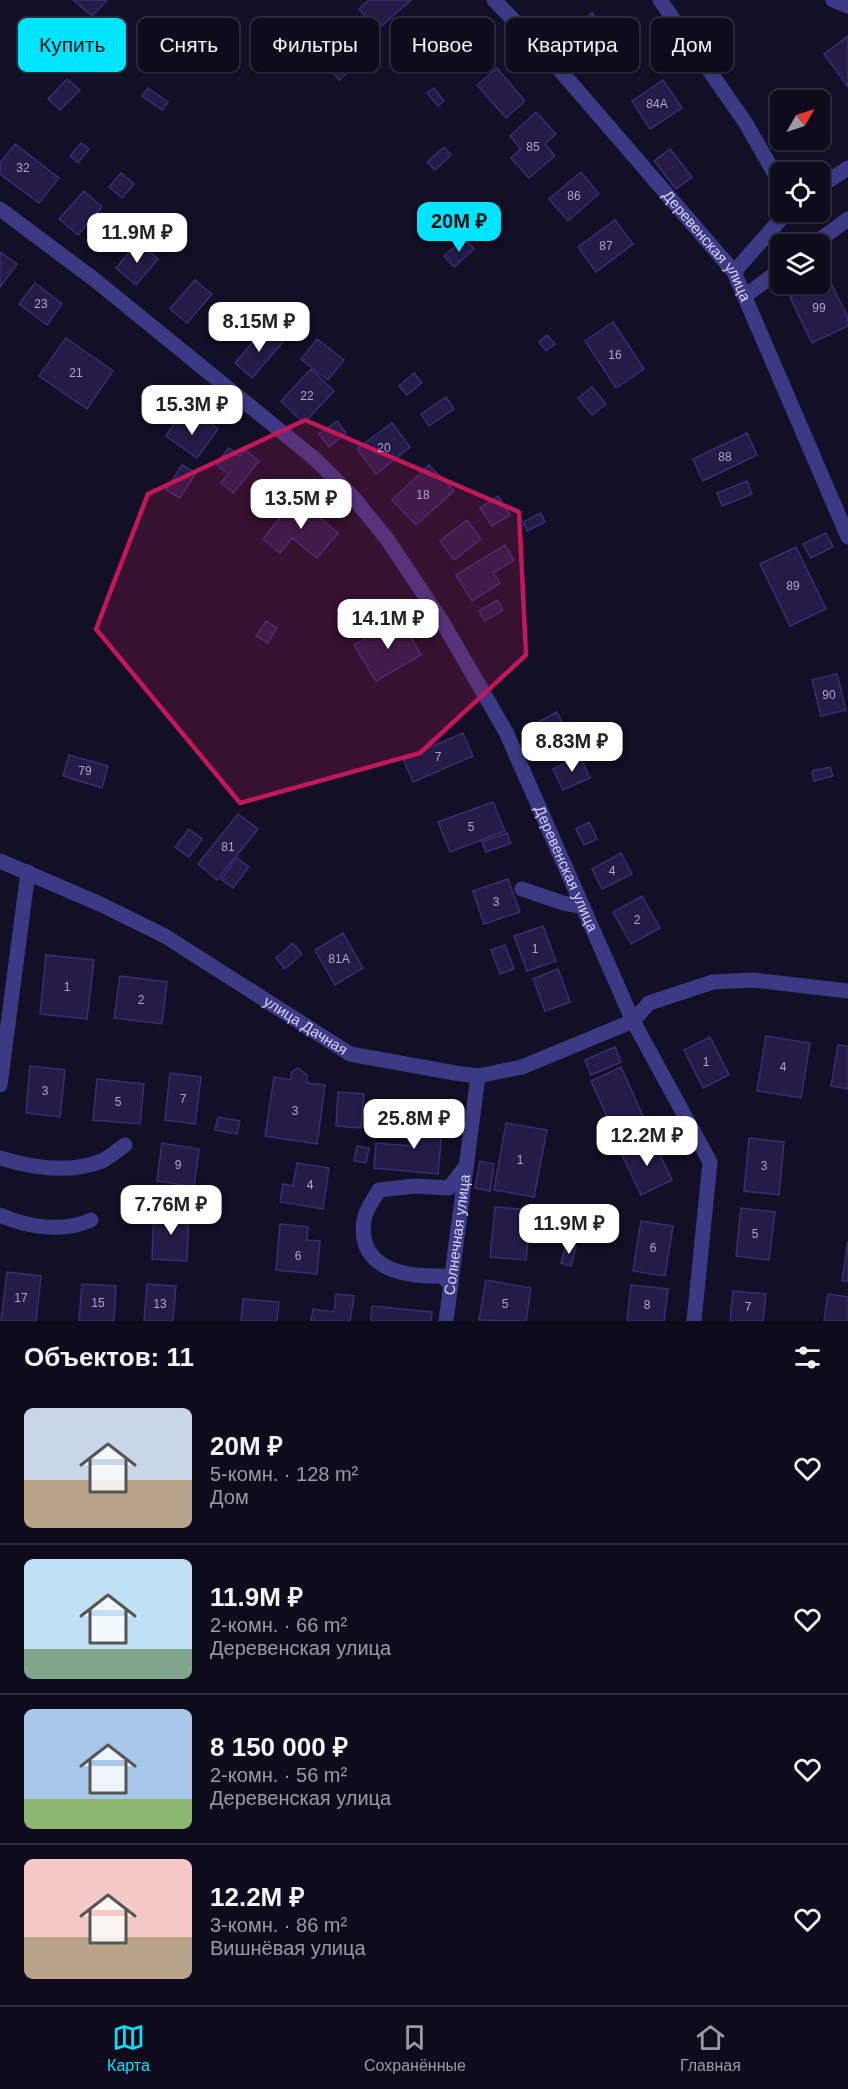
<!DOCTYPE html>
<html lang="ru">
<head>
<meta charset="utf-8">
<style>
  body { margin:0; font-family:Helvetica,sans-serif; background:#171425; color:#f1f3f6; height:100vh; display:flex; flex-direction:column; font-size:22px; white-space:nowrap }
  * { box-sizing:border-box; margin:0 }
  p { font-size:20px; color:#9b9ba3 }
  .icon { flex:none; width:33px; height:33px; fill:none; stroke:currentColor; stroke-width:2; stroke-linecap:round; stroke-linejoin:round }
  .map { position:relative; height:1321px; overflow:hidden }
  .drawer { display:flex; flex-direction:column; background:#0e0b1c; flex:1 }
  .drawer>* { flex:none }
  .banner { position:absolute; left:18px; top:18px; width:813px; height:54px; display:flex; gap:12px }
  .needle { width:39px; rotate:51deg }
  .buttons { position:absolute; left:770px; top:90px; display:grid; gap:12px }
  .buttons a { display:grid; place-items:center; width:60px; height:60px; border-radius:9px; background:#0e0b1c; box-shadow:0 2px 4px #0004,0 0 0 2px #2e2b3b; font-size:30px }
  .price { position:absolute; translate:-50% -51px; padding:0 14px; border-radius:12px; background:#fff; color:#222; font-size:20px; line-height:39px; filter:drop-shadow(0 2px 3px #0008) }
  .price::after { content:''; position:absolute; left:50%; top:36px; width:18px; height:14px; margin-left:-9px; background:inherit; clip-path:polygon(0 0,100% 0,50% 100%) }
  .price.on { background:#00e5ff; color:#111 }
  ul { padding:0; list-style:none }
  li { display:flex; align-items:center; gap:18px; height:150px; padding:0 24px }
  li+li { border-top:2px solid #2e2b3b }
  li span { display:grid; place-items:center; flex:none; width:168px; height:120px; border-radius:9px; color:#555 }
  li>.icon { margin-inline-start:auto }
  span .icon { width:72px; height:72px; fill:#fffc; stroke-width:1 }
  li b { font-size:26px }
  h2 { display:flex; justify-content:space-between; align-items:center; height:72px; padding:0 24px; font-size:26px }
  .tag { padding:0 21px; border-radius:9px; background:#0e0b1c; box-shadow:0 2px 4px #0004,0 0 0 2px #2e2b3b; font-size:21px; line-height:54px }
  .tag.on { background:#00e5ff; color:#111 }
  .tab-bar { display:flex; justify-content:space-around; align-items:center; height:84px; border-top:2px solid #2e2b3b; background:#0e0b1c; font-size:16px; color:#9b9ba3 }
  .tab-bar a { display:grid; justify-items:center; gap:3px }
  .tab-bar .on { color:#00e5ff }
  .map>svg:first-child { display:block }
</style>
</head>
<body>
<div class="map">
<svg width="848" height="1321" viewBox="0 0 848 1321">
  <rect width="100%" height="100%" fill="#130f26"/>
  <path fill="#241b47" stroke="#3b2d73" stroke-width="1.5" d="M73,0H107L92,16Z
    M369,0H411L377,30L359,9Z
    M592,13L606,30L587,46L572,30Z
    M456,21L479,48L452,71L429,44Z
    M848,36V87L824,54Z
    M340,57L351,70L339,80L328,67Z
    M497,68L525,101L506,118L477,85Z
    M67,79L80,90L60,110L48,99Z
    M663,80L682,108L650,129L632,101Z
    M148,88L168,102L162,110L142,96Z
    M434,88L444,101L438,106L427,93Z
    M536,112L556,134L545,144L555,156L529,178L511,158L521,149L510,136Z
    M81,143L89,149L78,163L70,156Z
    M15,144L59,178L39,203L0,174V163Z
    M444,147L451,155L435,170L427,162Z
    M670,149L692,177L676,189L654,161Z
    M581,172L599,194L568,221L549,199Z
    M121,173L134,184L122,198L109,187Z
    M84,191L102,207L78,235L59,219Z
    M615,220L633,244L596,272L578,247Z
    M465,238L474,249L454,267L444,256Z
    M138,242L158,259L136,285L116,268Z
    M0,252L17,264L0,287Z
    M829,279L848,318V326L812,343L790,297Z
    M195,280L212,294L187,323L170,309Z
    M35,283L62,304L47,325L19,304Z
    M613,322L644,369L616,388L585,341Z
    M266,327L283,342L252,378L235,363Z
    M547,335L555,344L546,351L539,342Z
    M66,338L113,371L87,409L39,376Z
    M317,339L344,360L328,380L301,359Z
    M311,369L334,391L304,423L281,401Z
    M414,373L422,383L407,395L399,386Z
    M592,387L606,404L592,415L578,398Z
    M446,397L454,409L429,426L421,414Z
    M201,417L218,429L197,458L166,436L178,418L193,428Z
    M337,421L346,433L329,447L319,434Z
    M392,423L410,447L376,474L357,449Z
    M747,433L757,455L703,481L693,459Z
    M229,448L240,456L245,450L259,461L233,493L221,483L228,474L216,464Z
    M182,465L196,473L180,498L166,490Z
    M429,465L454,491L416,525L392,500Z
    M747,481L752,494L722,506L717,493Z
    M498,496L510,515L492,526L480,508Z
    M296,498L338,533L317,558L292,538L280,553L263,539Z
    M541,513L545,522L527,531L523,522Z
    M467,520L481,539L454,560L440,541Z
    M826,533L833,547L811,558L803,544Z
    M505,545L514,560L493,573L500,583L472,601L456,575Z
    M796,547L826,609L790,626L760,564Z
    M497,600L503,610L485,621L479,611Z
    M400,618L421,655L376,681L354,645Z
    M266,621L277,628L268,643L256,636Z
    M837,674L846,710L821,716L812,680Z
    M557,712L566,731L547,740L538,722Z
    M463,733L473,756L413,782L403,759Z
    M69,755L108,766L102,788L63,776Z
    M580,756L590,778L563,790L553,769Z
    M830,767L833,776L814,781L812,771Z
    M493,802L505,831L450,852L438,822Z
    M238,814L258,829L217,880L198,864Z
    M589,822L597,839L584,845L576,829Z
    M189,829L202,839L189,857L175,847Z
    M507,833L511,843L486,852L482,842Z
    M621,853L632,874L602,889L592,869Z
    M237,858L249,867L233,888L221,879Z
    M508,879L520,912L484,924L473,891Z
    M642,896L660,928L631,944L613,912Z
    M543,926L556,961L527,971L514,936Z
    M343,933L363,968L335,985L315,950Z
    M293,943L302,954L285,969L276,958Z
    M505,945L514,969L500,974L491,950Z
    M46,955L94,960L87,1019L40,1014Z
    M558,969L570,1002L545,1011L533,979Z
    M120,976L167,982L162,1024L114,1018Z
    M766,1036L810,1043L801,1098L757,1091Z
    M710,1037L729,1075L703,1088L684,1050Z
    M838,1045L848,1046V1089L831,1086Z
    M615,1047L621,1062L591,1075L585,1060Z
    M30,1066L65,1070L60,1117L26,1113Z
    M621,1067L643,1116L613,1130L591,1081Z
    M298,1068L307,1075V1083L325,1085L317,1144L265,1136L274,1077L290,1080L292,1072Z
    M170,1073L201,1077L195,1124L165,1120Z
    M97,1079L144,1084L140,1124L93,1120Z
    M338,1092L364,1094L361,1128L336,1126Z
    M218,1117L240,1121L237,1134L215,1130Z
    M415,1117L443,1119L438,1174L374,1168L376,1143L412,1146Z
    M506,1123L547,1130L534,1197L494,1190Z
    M749,1138L784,1142L779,1195L744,1191Z
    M653,1140L672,1180L641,1195L622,1155Z
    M162,1143L199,1149L194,1187L157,1181Z
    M357,1146L369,1148L366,1163L354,1161Z
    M480,1161L494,1164L490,1191L475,1188Z
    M297,1163L329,1168L323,1209L280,1202L283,1184L293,1186Z
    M495,1207L531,1210L526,1260L490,1257Z
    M741,1208L775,1212L769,1260L736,1256Z
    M154,1211L189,1213L187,1261L152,1259Z
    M641,1221L673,1226L665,1276L633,1271Z
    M280,1224L308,1227L307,1240L320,1241L317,1274L276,1270Z
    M848,1241V1281H842Z
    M566,1245L576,1247L571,1266L561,1263Z
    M7,1272L41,1276L36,1321H1Z
    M486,1280L531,1288L526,1321L479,1320Z
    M82,1284L116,1286L114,1321H79Z
    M147,1284L176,1286L173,1321H144Z
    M631,1285L668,1289L664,1321H627Z
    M733,1291L766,1294L763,1321H730Z
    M336,1294L354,1296L350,1321H311L313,1309L334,1312Z
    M828,1294L848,1297V1321H824Z
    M243,1299L279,1302L277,1321H241Z
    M372,1306L432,1312L431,1321H371Z"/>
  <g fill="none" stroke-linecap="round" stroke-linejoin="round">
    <g stroke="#3d3a85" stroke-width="15">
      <path id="s1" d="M494,0L540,47L734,272L848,537"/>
      <path d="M660,0L745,122L780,183"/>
      <path d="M833,0L848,6"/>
      <path d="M819,187L848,168"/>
      <path id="s2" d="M0,209L95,280L315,459L353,497L387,539L443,623L506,732L633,1021L710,1162L694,1321"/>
      <path d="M814,244L848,219"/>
      <path d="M734,272L787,212"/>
      <path d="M745,296L780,270"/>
      <path id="s3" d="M0,861L100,904L165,936L350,1054L455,1073L478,1076L522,1067L633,1021L649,1003L713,982L753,980L848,991"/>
      <path d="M522,889L563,903L583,907"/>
      <path d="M0,1085L28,872"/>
      <path d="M0,1158C32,1168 69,1174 102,1161C110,1157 118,1150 125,1145"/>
      <path d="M0,1215C27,1227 63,1233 91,1220"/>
      <path d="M451,1285L442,1276C404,1277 357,1269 364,1220C365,1210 374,1199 379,1190L415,1186L449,1188L466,1166"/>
      <path id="s4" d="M446,1321L478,1076"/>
    </g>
  </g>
  <path fill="#c2185b" fill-opacity="0.2" stroke="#c2185b" stroke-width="4.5" stroke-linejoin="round" d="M305,420L519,512L526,655L420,753L240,803L96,629L148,494Z"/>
  <g text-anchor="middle" stroke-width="5" stroke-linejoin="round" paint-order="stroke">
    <g font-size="12" fill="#aca6d1">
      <text x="657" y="108">84А</text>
      <text x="533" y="151">85</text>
      <text x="23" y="172">32</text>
      <text x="574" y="200">86</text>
      <text x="606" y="250">87</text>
      <text x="41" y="308">23</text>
      <text x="819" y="312">99</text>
      <text x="615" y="359">16</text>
      <text x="76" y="377">21</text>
      <text x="307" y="400">22</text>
      <text x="384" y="452">20</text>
      <text x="725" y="461">88</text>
      <text x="423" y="499">18</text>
      <text x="793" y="590">89</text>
      <text x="829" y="699">90</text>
      <text x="438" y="761">7</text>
      <text x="85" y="775">79</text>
      <text x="471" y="831">5</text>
      <text x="228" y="851">81</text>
      <text x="612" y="875">4</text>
      <text x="496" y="906">3</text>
      <text x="637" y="924">2</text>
      <text x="535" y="953">1</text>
      <text x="339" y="963">81А</text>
      <text x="67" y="991">1</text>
      <text x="141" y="1004">2</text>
      <text x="706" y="1066">1</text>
      <text x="783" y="1071">4</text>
      <text x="45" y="1095">3</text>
      <text x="183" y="1103">7</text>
      <text x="118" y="1106">5</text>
      <text x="295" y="1115">3</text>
      <text x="520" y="1164">1</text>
      <text x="178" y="1169">9</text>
      <text x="764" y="1170">3</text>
      <text x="310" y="1189">4</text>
      <text x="755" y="1238">5</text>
      <text x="653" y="1252">6</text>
      <text x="298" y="1260">6</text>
      <text x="21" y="1302">17</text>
      <text x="98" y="1307">15</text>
      <text x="160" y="1308">13</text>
      <text x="505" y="1308">5</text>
      <text x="647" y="1309">8</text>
      <text x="748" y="1311">7</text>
    </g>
    <g font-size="15" fill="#d9d4ff" stroke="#130f26">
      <text dy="5" stroke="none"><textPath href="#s1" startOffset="326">Деревенская улица</textPath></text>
      <text dy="5" stroke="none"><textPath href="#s2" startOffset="886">Деревенская улица</textPath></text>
      <text dy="5" stroke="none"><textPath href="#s3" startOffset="348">улица Дачная</textPath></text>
      <text dy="5" stroke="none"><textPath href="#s4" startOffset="87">Солнечная улица</textPath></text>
    </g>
  </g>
</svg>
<div class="buttons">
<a><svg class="needle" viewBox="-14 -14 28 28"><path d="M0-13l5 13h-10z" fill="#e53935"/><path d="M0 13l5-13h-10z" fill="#9b9ba3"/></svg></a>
<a><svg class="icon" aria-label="locate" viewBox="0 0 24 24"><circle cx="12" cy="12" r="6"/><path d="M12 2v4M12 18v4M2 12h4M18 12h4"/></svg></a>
<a><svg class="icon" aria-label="layers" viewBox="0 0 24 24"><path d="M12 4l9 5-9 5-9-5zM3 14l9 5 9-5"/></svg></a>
</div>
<b class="price on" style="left:459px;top:253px">20M ₽</b>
<b class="price" style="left:137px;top:264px">11.9M ₽</b>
<b class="price" style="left:259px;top:353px">8.15M ₽</b>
<b class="price" style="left:192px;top:436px">15.3M ₽</b>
<b class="price" style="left:301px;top:530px">13.5M ₽</b>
<b class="price" style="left:388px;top:650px">14.1M ₽</b>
<b class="price" style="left:572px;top:773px">8.83M ₽</b>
<b class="price" style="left:414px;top:1150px">25.8M ₽</b>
<b class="price" style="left:647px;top:1167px">12.2M ₽</b>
<b class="price" style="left:171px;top:1236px">7.76M ₽</b>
<b class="price" style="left:569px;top:1255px">11.9M ₽</b>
<div class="banner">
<a class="tag on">Купить</a>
<a class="tag">Снять</a>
<a class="tag">Фильтры</a>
<a class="tag">Новое</a>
<a class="tag">Квартира</a>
<a class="tag">Дом</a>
</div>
</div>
<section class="drawer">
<h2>Объектов: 11<svg class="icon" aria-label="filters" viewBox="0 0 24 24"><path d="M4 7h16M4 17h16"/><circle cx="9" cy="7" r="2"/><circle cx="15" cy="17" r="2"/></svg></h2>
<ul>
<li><span style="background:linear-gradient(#c9d6e8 60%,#b9a48a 0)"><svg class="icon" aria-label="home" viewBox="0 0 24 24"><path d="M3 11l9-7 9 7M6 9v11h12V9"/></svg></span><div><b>20M ₽</b><p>5-комн. · 128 m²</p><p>Дом</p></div><svg class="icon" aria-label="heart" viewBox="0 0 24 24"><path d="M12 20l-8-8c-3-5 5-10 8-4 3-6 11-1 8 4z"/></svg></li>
<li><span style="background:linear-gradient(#bfe0f5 75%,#7fa58c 0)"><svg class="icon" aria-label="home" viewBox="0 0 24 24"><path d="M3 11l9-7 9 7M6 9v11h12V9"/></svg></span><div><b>11.9M ₽</b><p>2-комн. · 66 m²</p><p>Деревенская улица</p></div><svg class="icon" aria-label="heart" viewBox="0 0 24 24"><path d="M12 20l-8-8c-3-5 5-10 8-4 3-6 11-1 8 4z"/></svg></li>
<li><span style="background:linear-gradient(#a9c7e8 75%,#8fb573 0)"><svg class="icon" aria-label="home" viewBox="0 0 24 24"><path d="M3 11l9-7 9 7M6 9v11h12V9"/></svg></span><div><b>8 150 000 ₽</b><p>2-комн. · 56 m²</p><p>Деревенская улица</p></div><svg class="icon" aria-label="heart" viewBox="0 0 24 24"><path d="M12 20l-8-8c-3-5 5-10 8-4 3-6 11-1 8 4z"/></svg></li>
<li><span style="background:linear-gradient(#f6c9c9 65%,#b9a48a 0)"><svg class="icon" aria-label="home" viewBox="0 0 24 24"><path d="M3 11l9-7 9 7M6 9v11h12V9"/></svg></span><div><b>12.2M ₽</b><p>3-комн. · 86 m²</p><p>Вишнёвая улица</p></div><svg class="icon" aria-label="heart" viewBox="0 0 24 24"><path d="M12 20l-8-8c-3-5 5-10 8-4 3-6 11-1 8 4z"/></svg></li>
</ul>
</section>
<nav class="tab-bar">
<a class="on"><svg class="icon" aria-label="map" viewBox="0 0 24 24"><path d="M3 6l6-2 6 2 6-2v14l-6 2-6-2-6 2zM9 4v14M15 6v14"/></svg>Карта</a>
<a><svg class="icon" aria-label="saved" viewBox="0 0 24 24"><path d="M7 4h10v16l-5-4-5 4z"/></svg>Сохранённые</a>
<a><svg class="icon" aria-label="home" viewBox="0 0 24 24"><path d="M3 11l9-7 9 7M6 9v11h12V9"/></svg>Главная</a>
</nav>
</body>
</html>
